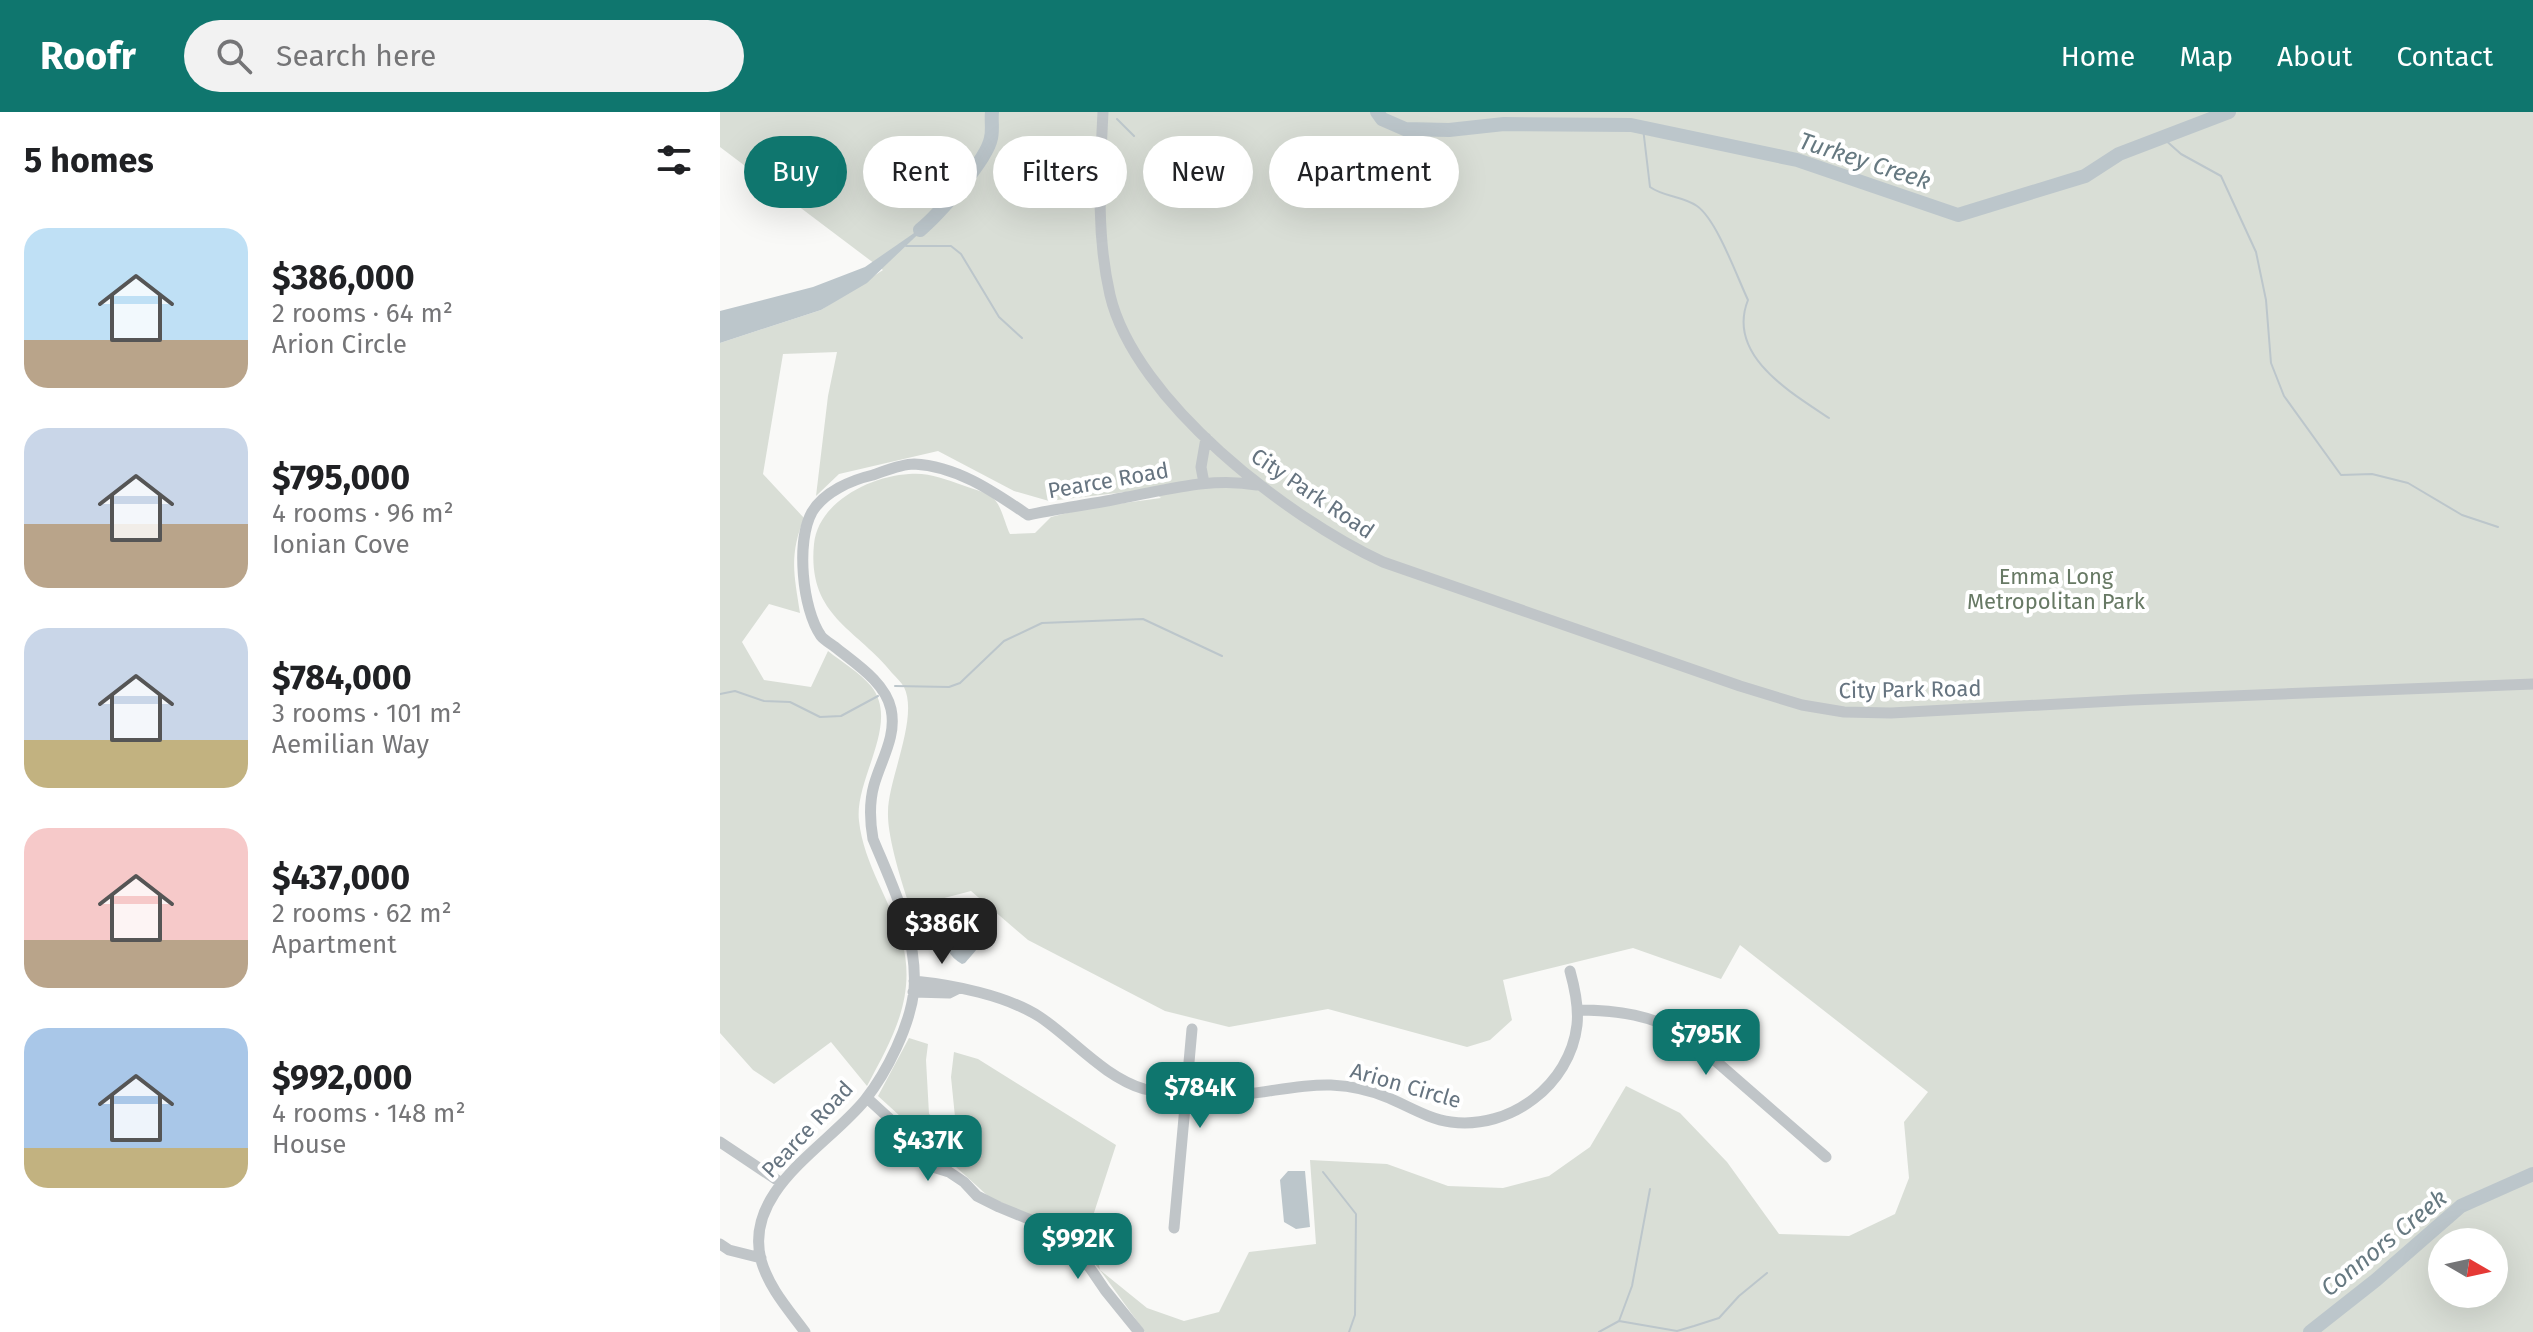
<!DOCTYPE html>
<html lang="en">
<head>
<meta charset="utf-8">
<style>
  body { margin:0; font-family:"Fira Sans",sans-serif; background:#f2f2f2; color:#202124; height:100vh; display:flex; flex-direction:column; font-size:30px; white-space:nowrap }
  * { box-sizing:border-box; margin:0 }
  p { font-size:26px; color:#757577 }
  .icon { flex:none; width:44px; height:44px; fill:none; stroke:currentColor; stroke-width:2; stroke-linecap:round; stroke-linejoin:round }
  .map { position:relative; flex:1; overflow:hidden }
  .details { display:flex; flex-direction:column; background:#fff; width:720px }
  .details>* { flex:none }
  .banner { position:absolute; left:24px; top:24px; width:760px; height:72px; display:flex; gap:16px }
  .needle { width:52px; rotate:99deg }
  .fabs { position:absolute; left:1708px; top:1116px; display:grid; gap:16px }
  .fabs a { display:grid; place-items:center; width:80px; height:80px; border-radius:50%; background:#fff; box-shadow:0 8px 32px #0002; font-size:40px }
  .price { position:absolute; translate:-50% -68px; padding:0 18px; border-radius:16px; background:#0f766e; color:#fff; font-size:26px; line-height:52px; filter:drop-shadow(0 2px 4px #0008) }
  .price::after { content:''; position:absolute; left:50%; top:48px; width:24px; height:18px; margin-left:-12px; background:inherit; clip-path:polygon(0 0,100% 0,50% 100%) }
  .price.current { background:#222; color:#fff }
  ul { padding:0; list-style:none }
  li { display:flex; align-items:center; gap:24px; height:200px; padding:0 24px }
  li span { display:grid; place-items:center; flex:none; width:224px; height:160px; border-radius:24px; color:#555 }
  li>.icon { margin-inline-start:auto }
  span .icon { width:96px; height:96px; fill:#fffc; stroke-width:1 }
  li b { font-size:34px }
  h2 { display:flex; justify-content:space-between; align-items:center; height:96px; padding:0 24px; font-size:34px }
  .tag { padding:0 28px; border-radius:36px; background:#fff; box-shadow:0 8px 32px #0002; font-size:28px; line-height:72px }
  .tag.current { background:#0f766e; color:#fff }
  header { display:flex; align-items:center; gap:48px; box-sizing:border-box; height:112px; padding:0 40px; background:#0f766e; color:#fff }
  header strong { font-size:38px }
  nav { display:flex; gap:44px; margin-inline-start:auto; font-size:28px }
  .search { width:560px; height:72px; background:#f2f2f2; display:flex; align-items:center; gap:20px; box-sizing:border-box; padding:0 28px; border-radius:44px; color:#757577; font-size:30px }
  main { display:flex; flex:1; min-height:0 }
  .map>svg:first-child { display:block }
</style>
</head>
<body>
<header>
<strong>Roofr</strong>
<div class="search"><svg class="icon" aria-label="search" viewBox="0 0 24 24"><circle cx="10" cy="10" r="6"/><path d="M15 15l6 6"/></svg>Search here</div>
<nav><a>Home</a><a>Map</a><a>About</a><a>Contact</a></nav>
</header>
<main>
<section class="details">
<h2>5 homes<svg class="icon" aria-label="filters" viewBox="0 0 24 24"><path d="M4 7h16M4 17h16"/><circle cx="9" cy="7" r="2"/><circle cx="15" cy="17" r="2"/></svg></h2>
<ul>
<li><span style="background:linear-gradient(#bfe0f5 70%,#b9a48a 0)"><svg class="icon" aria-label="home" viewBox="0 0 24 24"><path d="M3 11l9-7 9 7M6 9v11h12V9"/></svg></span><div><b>$386,000</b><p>2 rooms · 64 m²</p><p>Arion Circle</p></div></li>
<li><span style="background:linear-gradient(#c9d6e8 60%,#b9a48a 0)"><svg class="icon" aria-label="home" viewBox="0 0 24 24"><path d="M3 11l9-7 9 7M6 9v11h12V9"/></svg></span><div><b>$795,000</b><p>4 rooms · 96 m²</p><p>Ionian Cove</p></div></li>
<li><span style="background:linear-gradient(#c9d6e8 70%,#c2b280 0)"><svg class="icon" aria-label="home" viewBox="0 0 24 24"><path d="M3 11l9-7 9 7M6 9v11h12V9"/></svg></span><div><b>$784,000</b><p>3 rooms · 101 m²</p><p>Aemilian Way</p></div></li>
<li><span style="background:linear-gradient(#f6c9c9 70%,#b9a48a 0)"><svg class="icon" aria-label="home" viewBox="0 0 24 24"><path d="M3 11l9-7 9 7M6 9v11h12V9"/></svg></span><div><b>$437,000</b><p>2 rooms · 62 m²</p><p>Apartment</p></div></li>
<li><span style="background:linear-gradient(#a9c7e8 75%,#c2b280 0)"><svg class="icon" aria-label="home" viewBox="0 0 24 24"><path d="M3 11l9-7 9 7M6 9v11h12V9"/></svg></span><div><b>$992,000</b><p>4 rooms · 148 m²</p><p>House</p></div></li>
</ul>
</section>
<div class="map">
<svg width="1813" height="1220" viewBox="0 0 1813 1220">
  <rect width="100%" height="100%" fill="#f9f9f7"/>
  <path fill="#d9ded6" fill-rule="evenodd" d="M0,0H1813V1220H425L380,1158L347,1120L269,1085L158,984L189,926L208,932L206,948L209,1002L224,1012L235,1005L231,965L234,940L258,947L396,1033L370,1113L380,1158L427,1196L464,1209L499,1200L529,1140L596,1132L590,1048L667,1052L728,1074L783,1076L829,1064L870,1035L906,974L960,1001L1007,1050L1059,1122L1129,1124L1175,1102L1189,1066L1184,1010L1208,980L1020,833L1001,867L913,836L783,868L792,908L770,928L747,935L608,897L509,915L445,899L308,828L251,779L190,795C182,772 167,724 168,700C168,667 199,606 184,575C181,570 176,565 172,561C136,516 87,504 94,432C98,390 151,364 189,362C208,360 225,367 242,373C253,377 267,380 275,388C282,396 285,412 290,422L315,421L331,405L367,396L441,386L431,377L329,389L294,379L218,339L119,362L96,384L108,284L117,240L63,242L43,362L84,406C69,444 74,462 80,501L49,492L22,530L44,568L91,575L108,539C122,550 140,561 151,574C181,611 134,667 139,709C144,753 171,789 182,829C197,885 172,927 147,974L111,930L54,972L33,958L0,921V231L101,198L163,158L0,35ZM1722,1130H1774V1182H1722Z"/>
  <path fill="#bcc6cb" d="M213,108L147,171L101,198L0,231V199L93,175L145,155Z
    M247,807L261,809C270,826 256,838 245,851L242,852C230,846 222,831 221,818Z
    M568,1059H585L590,1115L576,1117L564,1110L560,1068Z"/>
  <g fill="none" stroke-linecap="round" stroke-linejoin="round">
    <path stroke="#bcc6cb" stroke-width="2" d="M397,7L414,24
      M923,16L930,75C944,85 962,84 977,94C997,108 1017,165 1028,188C1006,243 1070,280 1109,306
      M1443,26L1461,42L1501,64L1536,140L1546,188L1551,251L1564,284L1621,363L1652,362L1688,371L1742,403L1778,415
      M186,134H231L241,142L279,205L302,226
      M175,574L229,575L240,571L284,529L322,511L423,507L502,544
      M0,582L15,579L44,589L70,590L100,605L121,604L158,584
      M603,1060L636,1102L635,1203L629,1220
      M899,1209L957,1219L974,1214L999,1206L1019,1184L1047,1161
      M879,1220L899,1209L912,1174L930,1077"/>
    <path stroke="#bcc6cb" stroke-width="14" d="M657,0L662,7L685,17L729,18L784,12L911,13L1077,48L1238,103L1365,64L1399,42L1509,0
      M200,118C218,103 267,48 271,26C273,18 271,8 272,0
      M1590,1220L1656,1168L1741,1094L1813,1062"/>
    <path stroke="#c0c5c8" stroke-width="11" d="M383,0C380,61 376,122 390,183C415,289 568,406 663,450L1020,574L1082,593L1124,600L1171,601L1412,588L1813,572
      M484,371L481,355L486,326
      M194,869C233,873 286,883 320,905C354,928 384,965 424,977C436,980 448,980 460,981C483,982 504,984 527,982C555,979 582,972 611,973C631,974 651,978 669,986C690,995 709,1007 731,1010C790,1018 850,973 857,913C859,895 855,877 850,859
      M193,880L229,881L237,877
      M858,898C897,898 933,903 967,924L1106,1045
      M147,986L183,1019L196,1041L216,1056L229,1060L244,1070L257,1084L279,1095L333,1117L370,1156L385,1178L419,1220
      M0,1030L60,1070
      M454,1116L472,917
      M0,1132L9,1138L41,1146
      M85,1220C68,1197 49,1176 41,1148C23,1078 108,1034 145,988C167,960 190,914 194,878C198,825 173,775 153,727C150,710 149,691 154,673C161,648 177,624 171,597C165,570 136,552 115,535C111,532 104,528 101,524C82,497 76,429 92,400C104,380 131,368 153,363C165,359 181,352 194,352C237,354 274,380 308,403C341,396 374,392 407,385C450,377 493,365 537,373"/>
  </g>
  <g text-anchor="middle" stroke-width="8" stroke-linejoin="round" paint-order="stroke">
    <g font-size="22" fill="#667480" stroke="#fff">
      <text transform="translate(388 368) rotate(-10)" y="8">Pearce Road</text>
      <text transform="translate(593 381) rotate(34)" y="8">City Park Road</text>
      <text transform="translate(1190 577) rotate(-1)" y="8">City Park Road</text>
      <text transform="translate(686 973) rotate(16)" y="8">Arion Circle</text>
      <text transform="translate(87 1017) rotate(-47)" y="8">Pearce Road</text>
    </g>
    <g font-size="22" fill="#677964" stroke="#fff">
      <text x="1336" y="472">Emma Long<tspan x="1336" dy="25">Metropolitan Park</tspan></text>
    </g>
    <g font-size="24" font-style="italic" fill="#667981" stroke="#fff">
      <text transform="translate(1145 49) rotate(18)" y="8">Turkey Creek</text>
      <text transform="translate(1664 1131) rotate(-39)" y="8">Connors Creek</text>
    </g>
  </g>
</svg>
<div class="fabs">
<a><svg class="needle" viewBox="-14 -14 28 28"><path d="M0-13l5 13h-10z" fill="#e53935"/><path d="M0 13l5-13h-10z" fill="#757577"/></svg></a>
</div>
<b class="price current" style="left:222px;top:854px">$386K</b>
<b class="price" style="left:986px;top:965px">$795K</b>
<b class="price" style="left:480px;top:1018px">$784K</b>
<b class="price" style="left:208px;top:1071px">$437K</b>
<b class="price" style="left:358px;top:1169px">$992K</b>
<div class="banner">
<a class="tag current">Buy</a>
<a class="tag">Rent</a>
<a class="tag">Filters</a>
<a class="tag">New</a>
<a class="tag">Apartment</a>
</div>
</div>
</main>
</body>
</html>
